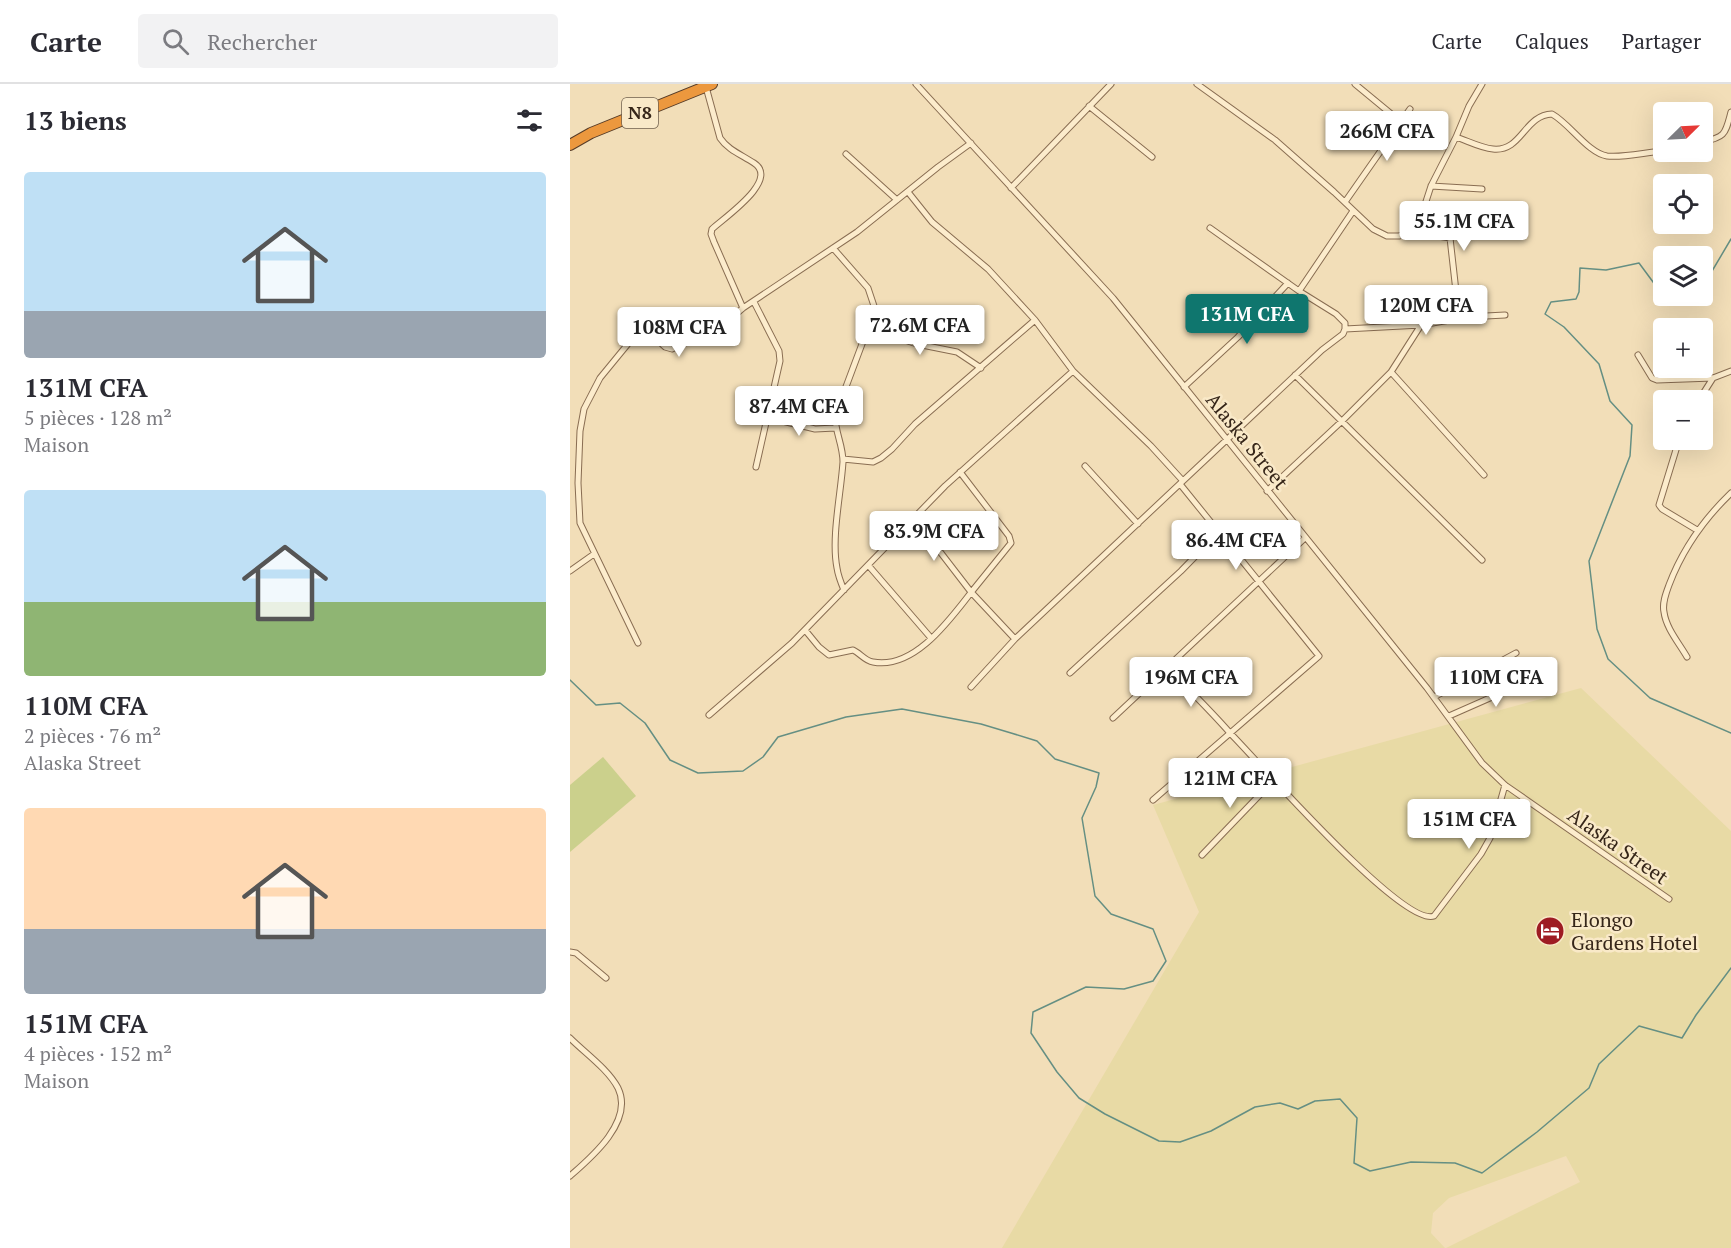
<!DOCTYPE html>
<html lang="fr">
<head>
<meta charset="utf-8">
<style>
  body { margin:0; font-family:"PT Serif",serif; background:#f2f2f3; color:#2b2b33; height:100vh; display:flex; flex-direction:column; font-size:22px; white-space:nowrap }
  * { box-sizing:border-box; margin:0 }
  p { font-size:20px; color:#7c7c81 }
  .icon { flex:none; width:33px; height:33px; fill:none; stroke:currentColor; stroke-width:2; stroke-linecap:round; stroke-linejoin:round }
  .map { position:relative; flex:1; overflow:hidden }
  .drawer { display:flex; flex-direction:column; background:#fff; width:570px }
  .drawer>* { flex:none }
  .needle { width:39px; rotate:66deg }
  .buttons { position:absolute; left:1083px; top:18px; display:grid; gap:12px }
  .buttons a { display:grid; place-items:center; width:60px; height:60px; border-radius:6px; background:#fff; box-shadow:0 6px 24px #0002; font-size:30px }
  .price { position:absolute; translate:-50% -51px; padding:0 14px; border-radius:6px; background:#fff; color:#222; font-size:20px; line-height:39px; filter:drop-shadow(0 2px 3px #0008) }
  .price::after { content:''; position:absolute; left:50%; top:36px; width:18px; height:14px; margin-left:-9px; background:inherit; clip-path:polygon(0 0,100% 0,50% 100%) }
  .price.active { background:#0f766e; color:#fff }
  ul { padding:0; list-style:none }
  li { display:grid; align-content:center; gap:12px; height:318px; padding:0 24px }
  li span { display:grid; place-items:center; height:186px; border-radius:6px; color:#555 }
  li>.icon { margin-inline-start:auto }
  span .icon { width:108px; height:108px; fill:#fffc; stroke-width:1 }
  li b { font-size:26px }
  h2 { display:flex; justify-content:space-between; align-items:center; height:72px; padding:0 24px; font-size:26px }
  header { display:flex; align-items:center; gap:36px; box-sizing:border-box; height:84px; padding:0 30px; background:#fff; border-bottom:2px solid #e1e1e2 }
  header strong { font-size:28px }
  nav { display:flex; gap:33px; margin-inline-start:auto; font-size:21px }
  .search { width:420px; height:54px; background:#f2f2f3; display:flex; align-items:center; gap:15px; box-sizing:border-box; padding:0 21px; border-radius:6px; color:#7c7c81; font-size:22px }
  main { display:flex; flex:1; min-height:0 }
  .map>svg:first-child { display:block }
</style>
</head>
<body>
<header>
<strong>Carte</strong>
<div class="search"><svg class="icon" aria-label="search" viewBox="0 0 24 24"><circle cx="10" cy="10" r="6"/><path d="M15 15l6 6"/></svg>Rechercher</div>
<nav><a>Carte</a><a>Calques</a><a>Partager</a></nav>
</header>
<main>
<section class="drawer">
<h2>13 biens<svg class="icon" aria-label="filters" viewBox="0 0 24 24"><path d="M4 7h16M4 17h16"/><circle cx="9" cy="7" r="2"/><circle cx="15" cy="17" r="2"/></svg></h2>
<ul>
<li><span style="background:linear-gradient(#bfe0f5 75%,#9aa5b1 0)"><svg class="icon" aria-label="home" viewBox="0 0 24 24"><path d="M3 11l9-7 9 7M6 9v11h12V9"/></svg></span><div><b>131M CFA</b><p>5 pièces · 128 m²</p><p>Maison</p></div></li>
<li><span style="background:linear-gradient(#bfe0f5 60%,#8fb573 0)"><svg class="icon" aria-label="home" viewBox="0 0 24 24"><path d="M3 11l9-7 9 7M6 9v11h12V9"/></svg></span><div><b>110M CFA</b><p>2 pièces · 76 m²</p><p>Alaska Street</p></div></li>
<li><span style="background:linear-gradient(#ffd9b3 65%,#9aa5b1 0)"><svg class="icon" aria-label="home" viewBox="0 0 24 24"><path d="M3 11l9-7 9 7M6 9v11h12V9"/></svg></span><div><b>151M CFA</b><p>4 pièces · 152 m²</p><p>Maison</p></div></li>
</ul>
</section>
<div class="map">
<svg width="1161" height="1164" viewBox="0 0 1161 1164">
  <rect width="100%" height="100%" fill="#f2deb8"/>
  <path fill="#e8daa5" d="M1011,604L1161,747V1164H876L1010,1098L996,1072L879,1114L863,1129L861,1149L875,1164H432L629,828L583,721Z"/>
  <path fill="#cbd08c" d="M33,673L66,712L0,768V701Z"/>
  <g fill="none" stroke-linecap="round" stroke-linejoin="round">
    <path stroke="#658f83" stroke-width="1.5" d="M1094,204L1086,202L1069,179L1036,186L1010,184L1009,208L1006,215L981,218L975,230L994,243L1029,280L1040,317L1062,341L1060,372L1019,477L1027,545L1038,575L1080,614L1161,649
      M1132,204L1161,155
      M1114,212L1121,214L1124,212
      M0,596L26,621L50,619L75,639L100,676L128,689L173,687L193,673L208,653L276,633L332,625L411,640L441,649L467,657L485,675L529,689L526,703L512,734L525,812L541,830L583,845L596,877L583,897L554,905L516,903L463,928L461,949L487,988L509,1014L535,1030L589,1057L610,1058L641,1047L685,1023L710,1019L728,1025L745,1017L770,1015L787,1034L784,1079L800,1087L841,1078L885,1079L912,1089L967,1048L1019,1004L1029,980L1069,942L1112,954L1126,931L1161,884"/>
    <g stroke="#896d52" stroke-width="7">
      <path id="street" d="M346,0L543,214L857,604L912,679L935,701L1099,815
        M627,0L705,56L764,108L803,145L817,152H829L844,148L848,142L861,102L886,53L899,22L912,0
        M785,0L831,38
        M136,3L150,54C158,66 172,71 184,79C210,96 155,133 142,145L141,150L144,158L173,224
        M519,22L582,73
        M886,53C898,57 911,64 923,65C952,68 954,31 982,30C1000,40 1018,69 1037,72C1053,74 1077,68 1094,67
        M1132,58C1156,53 1155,50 1161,28
        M276,70L327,116
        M861,102L912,105
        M441,104L541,0
        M775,118L840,25
        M640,144L729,207L766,230L775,239V245
        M844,148L880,154L889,234
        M263,164L298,204L304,222L298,244L265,332C265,348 273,361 273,378C271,409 261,454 267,484C268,491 271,499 274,506
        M729,207L783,127
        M184,218L209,267L210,277L186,383
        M465,236L503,287
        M298,244L347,260L387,268L411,284
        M775,245L851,241L897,233L935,231
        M1068,271L1082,294L1087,296L1143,294L1161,287
        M821,288L914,391
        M725,291L912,476
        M614,303L668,253L718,199
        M1129,316L1143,294
        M196,333L245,345L265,344
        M1109,356L1089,421L1092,425L1127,446
        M273,375L303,378L311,374L322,365L345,340L465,236L418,185L362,138L338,108
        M515,382L568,440
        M697,407L772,337L821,288L851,241
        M344,434L401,508L445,555
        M298,481L361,554
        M0,487L24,470
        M235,546L249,563L259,571L283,566C290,569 295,577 303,578C345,586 381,534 403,506C416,490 428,475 441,459L439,452L390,388
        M68,559L10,439L8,399L10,347L14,325L30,294L62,255L72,249H80L95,263L102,265L153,241L173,224L287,148L368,83L401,59
        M1117,573C1109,559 1096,544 1094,528C1092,519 1096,509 1099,501C1113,464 1133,436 1161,409
        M597,583C618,605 640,626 660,649C687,676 833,844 864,832L911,770L920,754L935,701
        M500,589L611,487L650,447
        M401,603L445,555L752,266L773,250L775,245
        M864,613L946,569
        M139,631L222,559L375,402L503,287L581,362L613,397
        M879,632L963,595
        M543,634L735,454
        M583,716L749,572L610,400
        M632,771L704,696
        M0,868L6,869L36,894
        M0,954C15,969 38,985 48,1004C64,1037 22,1073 0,1092"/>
    </g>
    <g stroke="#563b27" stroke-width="12">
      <path id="highway" d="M0,61L21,49L142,0"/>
    </g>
    <use href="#street" stroke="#fceccc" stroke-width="5"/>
    <use href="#highway" stroke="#ec983e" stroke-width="10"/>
  </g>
  <defs>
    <g id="hotel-disc" transform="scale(1.5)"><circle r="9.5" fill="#9e1c23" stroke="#f9e9c8"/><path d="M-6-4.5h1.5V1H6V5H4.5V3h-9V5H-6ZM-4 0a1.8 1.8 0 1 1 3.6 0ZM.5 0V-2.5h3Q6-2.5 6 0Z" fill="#fff"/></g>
  </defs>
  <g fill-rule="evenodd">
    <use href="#hotel-disc" x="980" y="847"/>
  </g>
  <g text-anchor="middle" stroke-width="5" stroke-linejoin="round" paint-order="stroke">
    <rect fill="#f9e9c8" stroke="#70604e" stroke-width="1.5" x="52" y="14" width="36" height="30" rx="4.5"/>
    <g font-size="18" font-weight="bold" fill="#362619">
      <text x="70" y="35">N8</text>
    </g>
    <g font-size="20" fill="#362619" stroke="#f9e9c8">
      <text transform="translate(677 357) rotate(51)" y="7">Alaska Street</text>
      <text transform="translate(1048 762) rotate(35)" y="7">Alaska Street</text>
    </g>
    <g font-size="20" fill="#362619" stroke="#f9e9c8" text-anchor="start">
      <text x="1001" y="843">Elongo<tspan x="1001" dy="23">Gardens Hotel</tspan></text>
    </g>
  </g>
</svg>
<div class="buttons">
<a><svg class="needle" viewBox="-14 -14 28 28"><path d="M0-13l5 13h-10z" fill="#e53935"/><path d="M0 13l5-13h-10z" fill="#7c7c81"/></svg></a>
<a><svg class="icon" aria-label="locate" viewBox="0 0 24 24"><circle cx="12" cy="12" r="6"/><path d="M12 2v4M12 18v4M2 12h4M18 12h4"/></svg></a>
<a><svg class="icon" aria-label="layers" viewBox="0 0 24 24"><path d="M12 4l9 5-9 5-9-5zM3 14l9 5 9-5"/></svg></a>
<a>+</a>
<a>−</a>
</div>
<b class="price" style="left:817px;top:78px">266M CFA</b>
<b class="price" style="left:894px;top:168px">55.1M CFA</b>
<b class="price" style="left:856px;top:252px">120M CFA</b>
<b class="price active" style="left:677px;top:261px">131M CFA</b>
<b class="price" style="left:350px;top:272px">72.6M CFA</b>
<b class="price" style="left:109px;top:274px">108M CFA</b>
<b class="price" style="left:229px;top:353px">87.4M CFA</b>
<b class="price" style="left:364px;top:478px">83.9M CFA</b>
<b class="price" style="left:666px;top:487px">86.4M CFA</b>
<b class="price" style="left:621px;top:624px">196M CFA</b>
<b class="price" style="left:926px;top:624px">110M CFA</b>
<b class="price" style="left:660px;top:725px">121M CFA</b>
<b class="price" style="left:899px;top:766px">151M CFA</b>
</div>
</main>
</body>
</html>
